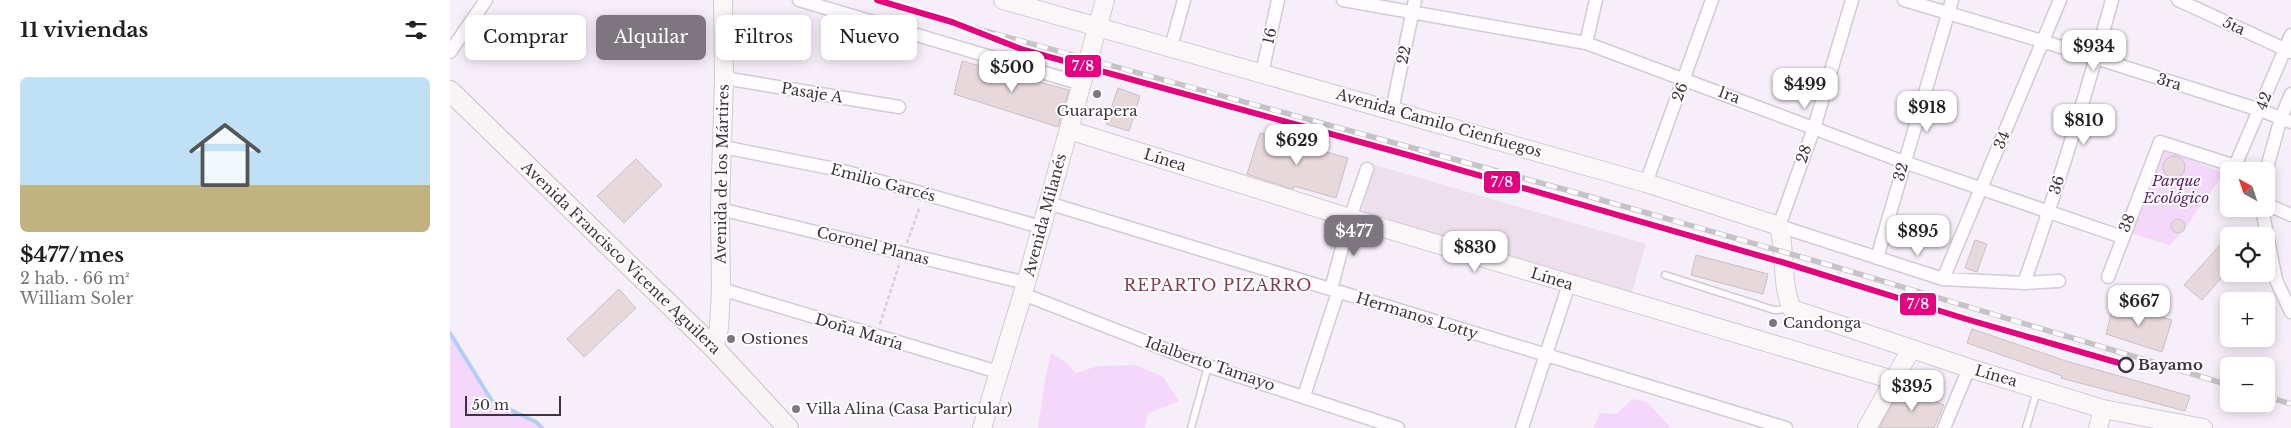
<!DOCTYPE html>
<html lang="es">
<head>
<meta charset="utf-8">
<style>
  body { margin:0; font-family:"Libre Baskerville",serif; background:#f6f6f6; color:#202124; height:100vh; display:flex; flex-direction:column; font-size:19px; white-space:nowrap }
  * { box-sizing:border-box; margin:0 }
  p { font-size:16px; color:#757577 }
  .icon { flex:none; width:28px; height:28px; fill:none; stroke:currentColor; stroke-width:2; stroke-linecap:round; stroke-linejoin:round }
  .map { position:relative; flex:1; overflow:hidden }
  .sheet { display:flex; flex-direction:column; background:#fff; width:450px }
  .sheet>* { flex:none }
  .hud { position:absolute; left:15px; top:15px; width:475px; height:45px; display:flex; gap:10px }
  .needle { width:32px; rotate:320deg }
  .fabs { position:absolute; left:1770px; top:162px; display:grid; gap:10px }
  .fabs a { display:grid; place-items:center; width:55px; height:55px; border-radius:8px; background:#fff; box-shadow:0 2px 12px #0003; font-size:25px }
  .scale { position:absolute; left:15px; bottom:12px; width:96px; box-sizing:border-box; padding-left:5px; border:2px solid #3d353e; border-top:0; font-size:14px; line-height:18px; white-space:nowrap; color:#3d353e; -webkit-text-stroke:4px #fff; paint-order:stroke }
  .price { position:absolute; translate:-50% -42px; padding:0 11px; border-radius:10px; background:#fff; color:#222; font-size:16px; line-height:32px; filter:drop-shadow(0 1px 2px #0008) }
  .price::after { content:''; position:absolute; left:50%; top:30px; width:15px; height:11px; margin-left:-8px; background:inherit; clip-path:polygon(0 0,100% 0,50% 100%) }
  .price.active { background:#7e767f; color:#fff }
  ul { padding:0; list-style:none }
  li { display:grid; align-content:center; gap:10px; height:265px; padding:0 20px }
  li span { display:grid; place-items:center; height:155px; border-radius:8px; color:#555 }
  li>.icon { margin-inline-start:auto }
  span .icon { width:90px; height:90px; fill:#fffc; stroke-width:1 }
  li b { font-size:21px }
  h2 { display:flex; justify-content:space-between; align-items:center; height:60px; padding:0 20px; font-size:21px }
  .pill { padding:0 18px; border-radius:8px; background:#fff; box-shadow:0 2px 12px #0003; font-size:18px; line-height:45px }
  .pill.active { background:#7e767f; color:#fff }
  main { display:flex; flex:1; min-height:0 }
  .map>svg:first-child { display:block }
</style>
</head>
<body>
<main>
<section class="sheet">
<h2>11 viviendas<svg class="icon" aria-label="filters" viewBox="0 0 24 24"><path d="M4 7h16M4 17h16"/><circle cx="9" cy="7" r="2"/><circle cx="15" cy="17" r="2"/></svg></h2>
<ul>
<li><span style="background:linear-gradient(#bfe0f5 70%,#c2b280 0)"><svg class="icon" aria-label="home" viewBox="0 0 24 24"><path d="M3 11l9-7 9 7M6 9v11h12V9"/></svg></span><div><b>$477/mes</b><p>2 hab. · 66 m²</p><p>William Soler</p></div></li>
</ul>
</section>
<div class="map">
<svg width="1841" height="428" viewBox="0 0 1841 428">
  <rect width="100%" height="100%" fill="#f6eef8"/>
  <path fill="#eddfec" d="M925,165L1196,244L1182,292L911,213Z"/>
  <path fill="#f5d7fb" d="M1710,147L1774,173L1733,231L1720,245L1676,232Z
    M0,333L42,401L86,422L92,428H0Z
    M601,353L617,363L626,373L648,366L686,365L713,377L729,401L698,413L695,428H588L595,380Z
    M1183,399L1197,402L1221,428H1143L1150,413L1166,414Z"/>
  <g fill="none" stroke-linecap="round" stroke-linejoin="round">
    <path stroke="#b1cff5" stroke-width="4" d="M0,333L42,401L86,422L92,428"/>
  </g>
  <path fill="#e7d9db" stroke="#cac0c4" d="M512,61L619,90L608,127L504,94Z
    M668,88L690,96L679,131L656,124Z
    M810,133L854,144V146L898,158L886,198L844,186L843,189L839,188L797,174Z
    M1713 167a11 11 0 1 1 22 0a11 11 0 1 1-22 0Z
    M186,159L212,185L174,223L147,196Z
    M1721 226a7 7 0 1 1 14 0a7 7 0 1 1-14 0Z
    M1779,235V269L1752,300L1734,285Z
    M1525,240L1537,244L1527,272L1515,268Z
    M1246,255L1318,274L1313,294L1241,275Z
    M169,289L186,308L134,357L117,339Z
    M1664,303L1722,320L1712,352L1656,334Z
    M1522,329L1616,361L1740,396L1735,411L1611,378L1612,376L1517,343Z
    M1451,388L1494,405L1484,428H1429Z"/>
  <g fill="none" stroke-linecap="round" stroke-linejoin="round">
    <g stroke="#d1cbd3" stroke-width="9">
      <path id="lane" d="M1215,275L1324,310L1341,309
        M741,428L758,366
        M1576,428L1587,391"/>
    </g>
    <g stroke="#d1cbd3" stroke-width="15">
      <path id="street" d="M349,0L632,84
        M893,0L1136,43L1454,162L1672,237
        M1402,0L1364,128L1329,226L1493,279L1574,283L1609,281
        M1454,0L1592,41L1810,110L1841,122
        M1728,0L1841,52
        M1136,43L1146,0
        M721,47L734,0
        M0,52L36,0
        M812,73L828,0
        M274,78L449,107
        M942,110L965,0
        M273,147L390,170L591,227
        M1816,171L1831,118L1841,94
        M1196,183L1262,0
        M598,203L1336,428
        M1816,204L1841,215
        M270,209L576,283
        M1812,209L1826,280L1841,312
        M1427,258L1502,0
        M1658,277L1710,142L1785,166L1841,35
        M1493,279L1610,0
        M1574,283C1607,190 1636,95 1662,0
        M271,289L548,372
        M881,289L900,218L917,169
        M573,294L758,366L948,428
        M854,396L888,292
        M1072,428L1119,284
        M1494,428L1519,368"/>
    </g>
    <g stroke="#d1cbd3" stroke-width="20">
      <path id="secondary" d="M553,0L1196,183L1329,226C1336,254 1331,285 1342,309L1519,368L1653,409L1753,428
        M619,130L900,218L1443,380
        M264,348L269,328L271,289L270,209L274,78L273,0
        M532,428L576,283L655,0
        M1417,428L1461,349
        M1648,428L1653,409"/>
    </g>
    <g stroke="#ccc0c6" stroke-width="22">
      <path id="primary" d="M0,91L264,348L338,428"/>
    </g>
    <path stroke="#d5d1d5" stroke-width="2.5" stroke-dasharray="4 2.5" stroke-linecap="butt" d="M457,243L470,206
      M430,324L449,265"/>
    <use href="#lane" stroke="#fefcfe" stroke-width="6"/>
    <use href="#street" stroke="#fefcfe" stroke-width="12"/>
    <use href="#secondary" stroke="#fbf7f9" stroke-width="18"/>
    <use href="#primary" stroke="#f8f3f5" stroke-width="20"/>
    <g stroke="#c6c3c6" stroke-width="5.5">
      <path id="rail" d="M502,22L1120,191L1379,265L1779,385
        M1816,396L1841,404"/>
    </g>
    <use href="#rail" stroke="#fff" stroke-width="4" stroke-dasharray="11" stroke-linecap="butt"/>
    <g stroke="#fff" stroke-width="10">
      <path id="rail-1" d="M427,0L502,22L574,50L958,155L1335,263L1516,319L1676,365"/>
    </g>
    <use href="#rail-1" stroke="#e5007d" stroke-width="6"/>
  </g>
  <g fill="#7e767f" stroke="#fff" stroke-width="2">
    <circle cx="647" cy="94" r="5"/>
    <circle cx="1323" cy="323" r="5"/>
    <circle cx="281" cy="339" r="5"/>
    <circle cx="346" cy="409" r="5"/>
  </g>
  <circle fill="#fff" stroke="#3d353e" stroke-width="2.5" cx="1676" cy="365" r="7"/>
  <g text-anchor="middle" stroke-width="4" stroke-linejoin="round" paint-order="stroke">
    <g font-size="15" fill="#3d353e" stroke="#fff">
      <text transform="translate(1784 26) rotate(25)" y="5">5ta</text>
      <text transform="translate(820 36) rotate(-77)" y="5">16</text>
      <text transform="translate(954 55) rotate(-78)" y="5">22</text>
      <text transform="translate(1719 82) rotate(17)" y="5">3ra</text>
      <text transform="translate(1230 92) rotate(-70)" y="5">26</text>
      <text transform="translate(362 93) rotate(9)" y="5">Pasaje A</text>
      <text transform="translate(1279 95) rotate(21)" y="5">1ra</text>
      <text transform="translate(1814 101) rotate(-68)" y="5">42</text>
      <text transform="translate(989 123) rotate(16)" y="5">Avenida Camilo Cienfuegos</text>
      <text transform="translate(1552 140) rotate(-68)" y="5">34</text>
      <text transform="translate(1354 154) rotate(-71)" y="5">28</text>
      <text transform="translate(715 160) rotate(17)" y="5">Línea</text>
      <text transform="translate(1451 172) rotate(-74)" y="5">32</text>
      <text transform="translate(272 174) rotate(-89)" y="5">Avenida de los Mártires</text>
      <text transform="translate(433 183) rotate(15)" y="5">Emilio Garcés</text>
      <text transform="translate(1607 185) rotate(-73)" y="5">36</text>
      <text transform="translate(595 215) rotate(-75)" y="5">Avenida Milanés</text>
      <text transform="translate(1677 223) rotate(-68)" y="5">38</text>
      <text transform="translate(423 246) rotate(14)" y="5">Coronel Planas</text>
      <text transform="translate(171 258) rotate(44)" y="5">Avenida Francisco Vicente Aguilera</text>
      <text transform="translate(1102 279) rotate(17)" y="5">Línea</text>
      <text transform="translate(967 316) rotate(17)" y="5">Hermanos Lotty</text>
      <text transform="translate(409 332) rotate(17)" y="5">Doña María</text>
      <text transform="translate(760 364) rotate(19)" y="5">Idalberto Tamayo</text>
      <text transform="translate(1546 376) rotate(16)" y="5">Línea</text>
    </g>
    <g font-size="15" fill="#3d353e" stroke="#fff" text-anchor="start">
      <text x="647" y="116" text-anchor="middle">Guarapera</text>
      <text x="1333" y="328">Candonga</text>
      <text x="291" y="344">Ostiones</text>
      <text x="356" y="414">Villa Alina (Casa Particular)</text>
    </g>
    <g font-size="15" font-style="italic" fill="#5d1b69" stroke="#fff">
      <text x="1726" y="186">Parque<tspan x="1726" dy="17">Ecológico</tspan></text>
    </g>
    <g font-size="15" font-weight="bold" fill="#3d353e" stroke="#fff" text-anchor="start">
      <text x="1688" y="370">Bayamo</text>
    </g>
    <g font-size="16" letter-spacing="1" fill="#823b51" stroke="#fff">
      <text x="768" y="291">REPARTO PIZARRO</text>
    </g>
  </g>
  <g stroke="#fff" stroke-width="2">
    <rect x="614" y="54" width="38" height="24" rx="5" fill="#e5007d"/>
    <rect x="1033" y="170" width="38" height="24" rx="5" fill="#e5007d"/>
    <rect x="1449" y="292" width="38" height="24" rx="5" fill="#e5007d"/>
  </g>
  <g font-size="14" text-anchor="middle" font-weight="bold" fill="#fff">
    <text x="633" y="71">7/8</text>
    <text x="1052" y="187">7/8</text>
    <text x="1468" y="309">7/8</text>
  </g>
</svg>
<div class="fabs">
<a><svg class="needle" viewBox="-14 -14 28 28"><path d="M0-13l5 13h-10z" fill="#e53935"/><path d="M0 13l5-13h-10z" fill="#757577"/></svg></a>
<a><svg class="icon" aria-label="locate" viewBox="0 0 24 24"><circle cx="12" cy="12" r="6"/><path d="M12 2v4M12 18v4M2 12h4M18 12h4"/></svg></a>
<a>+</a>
<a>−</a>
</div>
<div class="scale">50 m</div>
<b class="price" style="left:1644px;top:72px">$934</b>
<b class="price" style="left:562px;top:93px">$500</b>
<b class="price" style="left:1355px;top:110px">$499</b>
<b class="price" style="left:1477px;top:133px">$918</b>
<b class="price" style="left:1634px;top:146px">$810</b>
<b class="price" style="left:847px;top:166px">$629</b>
<b class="price active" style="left:904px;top:257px">$477</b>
<b class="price" style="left:1468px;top:257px">$895</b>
<b class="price" style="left:1025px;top:273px">$830</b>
<b class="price" style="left:1689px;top:327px">$667</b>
<b class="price" style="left:1462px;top:412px">$395</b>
<div class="hud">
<a class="pill">Comprar</a>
<a class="pill active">Alquilar</a>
<a class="pill">Filtros</a>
<a class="pill">Nuevo</a>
</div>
</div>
</main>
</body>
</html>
